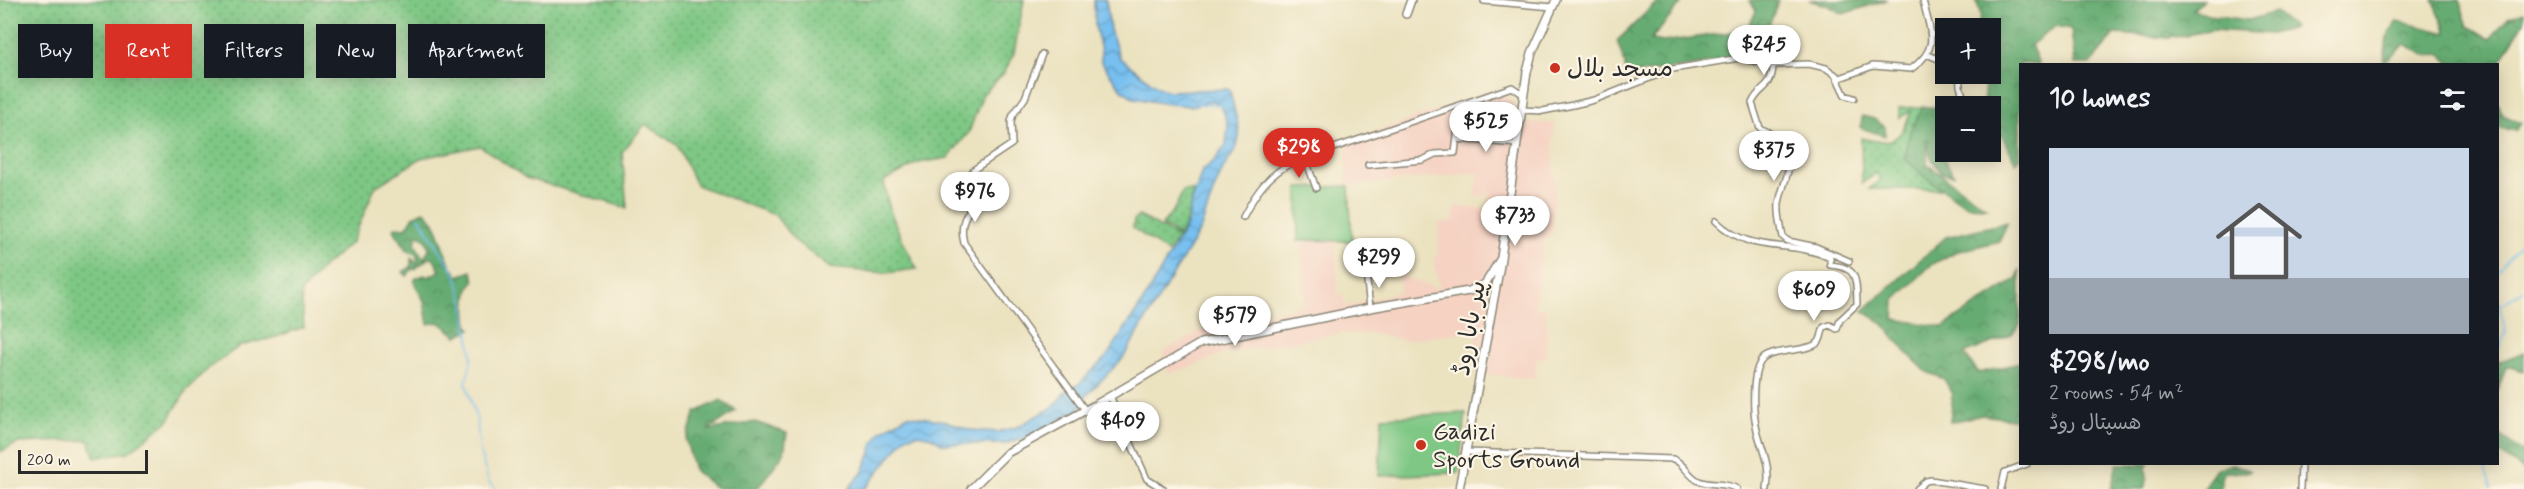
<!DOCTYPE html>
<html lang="en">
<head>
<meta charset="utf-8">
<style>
  body { margin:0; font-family:Mynerve,"Playpen Sans Arabic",sans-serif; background:#20242c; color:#f1f3f6; height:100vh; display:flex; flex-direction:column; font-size:22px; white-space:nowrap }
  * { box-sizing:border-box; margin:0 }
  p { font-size:20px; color:#9ea1a6 }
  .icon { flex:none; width:33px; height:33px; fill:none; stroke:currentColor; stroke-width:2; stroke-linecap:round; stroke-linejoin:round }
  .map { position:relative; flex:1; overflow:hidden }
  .drawer { position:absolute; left:2019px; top:63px; width:480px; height:402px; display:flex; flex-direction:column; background:#171b24; border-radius:0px; box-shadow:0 3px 15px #0003 }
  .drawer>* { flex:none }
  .top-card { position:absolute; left:18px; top:24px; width:570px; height:54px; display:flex; gap:12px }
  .controls { position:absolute; left:1935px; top:18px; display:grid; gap:12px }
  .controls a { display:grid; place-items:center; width:66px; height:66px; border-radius:0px; background:#171b24; box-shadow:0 3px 15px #0003; font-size:30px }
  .scale { position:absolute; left:18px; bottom:15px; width:130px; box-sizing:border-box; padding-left:6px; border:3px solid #2b2b2b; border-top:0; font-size:16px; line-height:21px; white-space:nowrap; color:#2b2b2b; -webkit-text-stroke:4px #fcf5e5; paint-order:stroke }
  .price { position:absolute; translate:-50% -51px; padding:0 14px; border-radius:21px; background:#fff; color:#222; font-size:20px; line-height:39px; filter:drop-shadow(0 2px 3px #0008) }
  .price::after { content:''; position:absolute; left:50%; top:36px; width:18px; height:14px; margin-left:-9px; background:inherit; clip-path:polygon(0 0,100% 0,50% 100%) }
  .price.on { background:#d93025; color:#fff }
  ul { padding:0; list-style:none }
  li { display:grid; align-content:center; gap:12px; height:318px; padding:0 30px }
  li span { display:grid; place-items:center; height:186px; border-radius:0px; color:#555 }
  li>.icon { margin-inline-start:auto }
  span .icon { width:108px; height:108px; fill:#fffc; stroke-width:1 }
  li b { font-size:26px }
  h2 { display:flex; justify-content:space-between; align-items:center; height:72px; padding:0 30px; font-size:26px }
  .pill { padding:0 21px; border-radius:0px; background:#171b24; box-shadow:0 3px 15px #0003; font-size:21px; line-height:54px }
  .pill.on { background:#d93025; color:#fff }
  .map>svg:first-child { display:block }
</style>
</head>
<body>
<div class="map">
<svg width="2524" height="489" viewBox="0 0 2524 489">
  <defs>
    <pattern id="grass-dots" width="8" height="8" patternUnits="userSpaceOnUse" patternTransform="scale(1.5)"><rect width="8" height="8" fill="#7ec784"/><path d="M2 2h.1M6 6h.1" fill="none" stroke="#67a26c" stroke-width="1.8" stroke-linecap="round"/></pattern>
    <pattern id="forest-crowns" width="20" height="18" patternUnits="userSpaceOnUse" patternTransform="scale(1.5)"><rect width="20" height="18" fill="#66ac72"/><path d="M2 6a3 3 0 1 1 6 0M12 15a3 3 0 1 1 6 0" fill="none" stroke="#548c5e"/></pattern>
    <pattern id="water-waves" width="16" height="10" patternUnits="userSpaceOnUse" patternTransform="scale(1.5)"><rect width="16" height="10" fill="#77c0f0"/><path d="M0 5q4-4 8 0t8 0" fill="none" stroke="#629cc3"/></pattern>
  </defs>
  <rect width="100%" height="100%" fill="#fcf5e5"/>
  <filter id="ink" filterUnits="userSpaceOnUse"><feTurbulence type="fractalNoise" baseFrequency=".0167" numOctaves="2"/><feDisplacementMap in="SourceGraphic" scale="12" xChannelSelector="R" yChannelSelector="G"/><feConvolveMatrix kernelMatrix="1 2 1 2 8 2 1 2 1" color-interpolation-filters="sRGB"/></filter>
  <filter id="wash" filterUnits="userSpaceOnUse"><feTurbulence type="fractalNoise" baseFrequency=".008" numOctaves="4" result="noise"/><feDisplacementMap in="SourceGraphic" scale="24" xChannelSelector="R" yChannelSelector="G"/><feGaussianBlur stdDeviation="1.35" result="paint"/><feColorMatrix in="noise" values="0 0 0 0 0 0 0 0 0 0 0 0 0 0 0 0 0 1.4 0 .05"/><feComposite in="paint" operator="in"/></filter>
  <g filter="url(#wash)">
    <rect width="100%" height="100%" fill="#ebe2c0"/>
    <path fill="#f5d2c2" d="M1497,89L1522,110L1521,123H1554L1553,144L1555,192L1552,235L1543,240L1535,307L1546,309L1547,357L1536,358V379L1477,374L1476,330L1405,340L1375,334L1342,333L1227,353L1169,374L1163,352L1201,331L1305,304L1302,241H1335L1338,295L1342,294L1346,307L1401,291L1398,275L1440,289L1433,257L1438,256L1439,222H1452L1456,206L1488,210L1489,191L1481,197L1475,195L1480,172L1346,186L1347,142Z"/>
    <path fill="url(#grass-dots)" stroke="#547958" stroke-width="1.5" d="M0,0H1024L1014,53L1004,73L983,94L969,132L948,158L918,163L884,181C888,214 902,240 917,269L886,273L830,268L794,240L775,215L696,185L677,145L645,124L622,152L627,208L526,178L480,146L421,158L375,187L352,242L324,266L301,292L304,327L276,337L240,346L210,367L186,391L168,421L137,446L128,452L95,458L89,440L18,443L0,452Z
      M1923,107L1910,131L1905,159L1943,189H1869L1880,181L1877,173L1862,183L1861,138C1892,146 1901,141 1911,111L1899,118V108Z
      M1183,191H1194L1185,226L1179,236L1162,225L1176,206Z
      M1139,216L1178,237L1168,253L1133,228L1134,220Z"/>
    <path fill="url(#forest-crowns)" stroke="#486c4e" stroke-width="1.5" d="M1659,0H1684L1651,40L1663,42L1747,30L1756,11L1749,0H1779L1757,54L1693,66L1625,75V64L1617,41Z
      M1809,0H1887L1843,14L1829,6Z
      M1976,0H2203L2193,10L2209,15L2249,20L2276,12L2294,28L2271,34L2214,30L2169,38L2115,34L2090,64H2075L2071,29L2056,26L2031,45L2039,64H2020V157L2016,163L1991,115L1990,106L1983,104L1986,74H1990V28H1978L1981,15Z
      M2433,0H2459L2468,26L2490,39L2508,18L2524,12V22L2499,64L2498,78V64H2451L2442,54L2425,55L2405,44L2384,62L2387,38L2397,21L2447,33Z
      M2498,103L2503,115L2521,123L2516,131L2500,128L2498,125Z
      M1923,107L1943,108C1939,137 1935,150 1954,175L1942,173L1930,156L1927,138V164L1986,207L1967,206L1926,178L1905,159L1910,131Z
      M1862,116L1874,119L1885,127V136L1861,128Z
      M424,211C437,219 444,250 450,264C452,269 456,272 458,276L472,271L474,281C465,289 464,320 471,329L457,336L439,322L428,324L424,301L414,282L416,278L424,275L428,277L440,271L433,257L426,260L424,258L429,249C427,241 425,236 417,235L415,244L425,261L415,269L411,270L407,276L403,272L411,267V258L417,263L418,261L416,254L408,251L393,229L396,227L406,228L414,216Z
      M2008,222L1999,241L1955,252L1931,265L1895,300L1894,319L1943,327L2017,279L2020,270V325L2011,335L1964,354L1979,373L2020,363V420L1982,415L1950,422L1953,394L1944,379L1927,372L1908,354L1881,322L1863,311L1946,237Z
      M2524,352V371L2506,366L2498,391V362Z
      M721,400L736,411L708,430L755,422L787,433L784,453L757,489L716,488L694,470L686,440L696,412Z
      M2498,434L2524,453V471L2498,452Z
      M2117,464H2149L2146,467L2147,478L2144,489H2111Z
      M2233,465L2250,470V472H2225L2221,477V487L2217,489H2204L2207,482L2217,468Z"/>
    <path fill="#7ec784" stroke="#547958" stroke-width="1.5" d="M1349,186L1352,241L1298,240V188Z
      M1466,413L1458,473L1379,476L1382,417Z"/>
    <path fill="url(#water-waves)" stroke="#51768e" stroke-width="1.5" d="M1094,0H1106L1110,30L1120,58L1158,87L1167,91L1228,89L1230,91L1239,130V137L1236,149L1224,167L1214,190L1200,230L1123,358L1087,395L1078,410L1027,437L1005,444H943L932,437L917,434L906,437L865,489H848L862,473L871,453L872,445L881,431L908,415L945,421L970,430L997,432L1017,427L1055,406L1064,393L1079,384L1107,356L1142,303L1188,223L1190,208L1202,171L1215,160L1226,145L1228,125L1223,110L1219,104L1212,101L1191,106L1168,104L1134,98L1121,89L1101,62V50L1095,26Z"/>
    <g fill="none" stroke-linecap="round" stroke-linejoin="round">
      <path stroke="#77c0f0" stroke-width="1.5" d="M1197,104L1222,105
        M419,217L456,275L463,300L472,356L466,383L477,421L480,453L489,482L495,489
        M2498,270L2524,240
        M2498,300L2506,333L2498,350
        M2499,306L2524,290
        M2483,464L2492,489"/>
    </g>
  </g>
  <g filter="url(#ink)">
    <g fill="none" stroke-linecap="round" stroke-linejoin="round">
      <g stroke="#8b8676" stroke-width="8">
        <path id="street" d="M1484,1L1553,7
          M1042,54L1025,98L1013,115L1011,121L1012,144L973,170L980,199C965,212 959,224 964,243L1085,410
          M1926,54L1946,62
          M1773,65C1772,91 1760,85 1752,103L1760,128L1783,139C1799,160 1782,182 1779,204C1778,215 1781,226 1783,237L1788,241L1816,247L1849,261
          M1959,74L1960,86L1966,106
          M1836,76L1845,95L1854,98
          M1522,110L1543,111L1573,105L1594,100L1673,69L1739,58L1773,65L1809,64L1826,68L1840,78L1873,66L1911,69C1942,47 1929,30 1923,0
          M1457,139L1517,144
          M1305,157L1316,188
          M1368,165L1423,160L1435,154L1455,153L1458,127L1461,122L1499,127L1503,131L1519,133
          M1243,217C1256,192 1268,175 1293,162L1512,87L1521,93L1524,87
          M1716,221C1753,257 1789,238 1830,258V265C1859,267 1856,280 1857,304L1840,320L1837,329L1830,325L1824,327C1822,331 1822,336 1820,340C1815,352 1777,348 1764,358C1750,369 1753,414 1757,430C1762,452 1771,464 1767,489
          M1366,273L1370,308
          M1110,396L1147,479L1163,489
          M1466,452L1673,459C1684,463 1688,476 1699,481C1711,486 1725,482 1737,489
          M1917,489L1926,481L1931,480L1985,489
          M2001,489L2005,472L2027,464
          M2300,489L2301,464"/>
      </g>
      <g stroke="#8b8676" stroke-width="10">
        <path id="secondary" d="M1406,14L1411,0
          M971,489L1007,453L1095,405L1201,343L1370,308L1469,291L1485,284L1501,258
          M1459,489L1500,265L1527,72L1532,53L1556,0"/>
      </g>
      <use href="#street" stroke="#fff" stroke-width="5"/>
      <use href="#secondary" stroke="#fff" stroke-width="7"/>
    </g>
  </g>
  <g fill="#c8321e" stroke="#fcf5e5" stroke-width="2">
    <circle cx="1555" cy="68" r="6"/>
    <circle cx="1421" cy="445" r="6"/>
  </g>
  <g text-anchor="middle" stroke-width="4.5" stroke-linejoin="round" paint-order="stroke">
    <g font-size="24" fill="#2b2b2b" stroke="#fcf5e5" text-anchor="start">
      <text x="1567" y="76">مسجد بلال</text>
      <text x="1433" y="439">Gadizi<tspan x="1433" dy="28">Sports Ground</tspan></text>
    </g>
    <g font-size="24" fill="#2b2b2b" stroke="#fcf5e5">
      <text transform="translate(1469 328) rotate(-80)" y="8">پیر بابا روڈ</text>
    </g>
  </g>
</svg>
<div class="controls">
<a>+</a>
<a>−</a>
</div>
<div class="scale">200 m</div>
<b class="price" style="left:1764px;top:76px">$245</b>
<b class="price" style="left:1486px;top:153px">$525</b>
<b class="price on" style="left:1299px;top:179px">$298</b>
<b class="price" style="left:1774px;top:182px">$375</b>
<b class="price" style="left:975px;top:223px">$976</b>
<b class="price" style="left:1515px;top:247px">$733</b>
<b class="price" style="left:1379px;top:289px">$299</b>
<b class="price" style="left:1814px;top:322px">$609</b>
<b class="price" style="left:1235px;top:347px">$579</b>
<b class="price" style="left:1123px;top:453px">$409</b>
<div class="top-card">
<a class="pill">Buy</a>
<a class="pill on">Rent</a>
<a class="pill">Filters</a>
<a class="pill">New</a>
<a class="pill">Apartment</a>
</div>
<section class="drawer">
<h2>10 homes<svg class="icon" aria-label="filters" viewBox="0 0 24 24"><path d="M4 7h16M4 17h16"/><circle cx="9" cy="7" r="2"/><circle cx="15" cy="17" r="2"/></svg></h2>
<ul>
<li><span style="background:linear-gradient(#c9d6e8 70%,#9aa5b1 0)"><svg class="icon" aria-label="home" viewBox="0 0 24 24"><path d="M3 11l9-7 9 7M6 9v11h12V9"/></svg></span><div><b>$298/mo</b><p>2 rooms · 54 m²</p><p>ھسپتال روڈ</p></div></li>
</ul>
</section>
</div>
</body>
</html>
